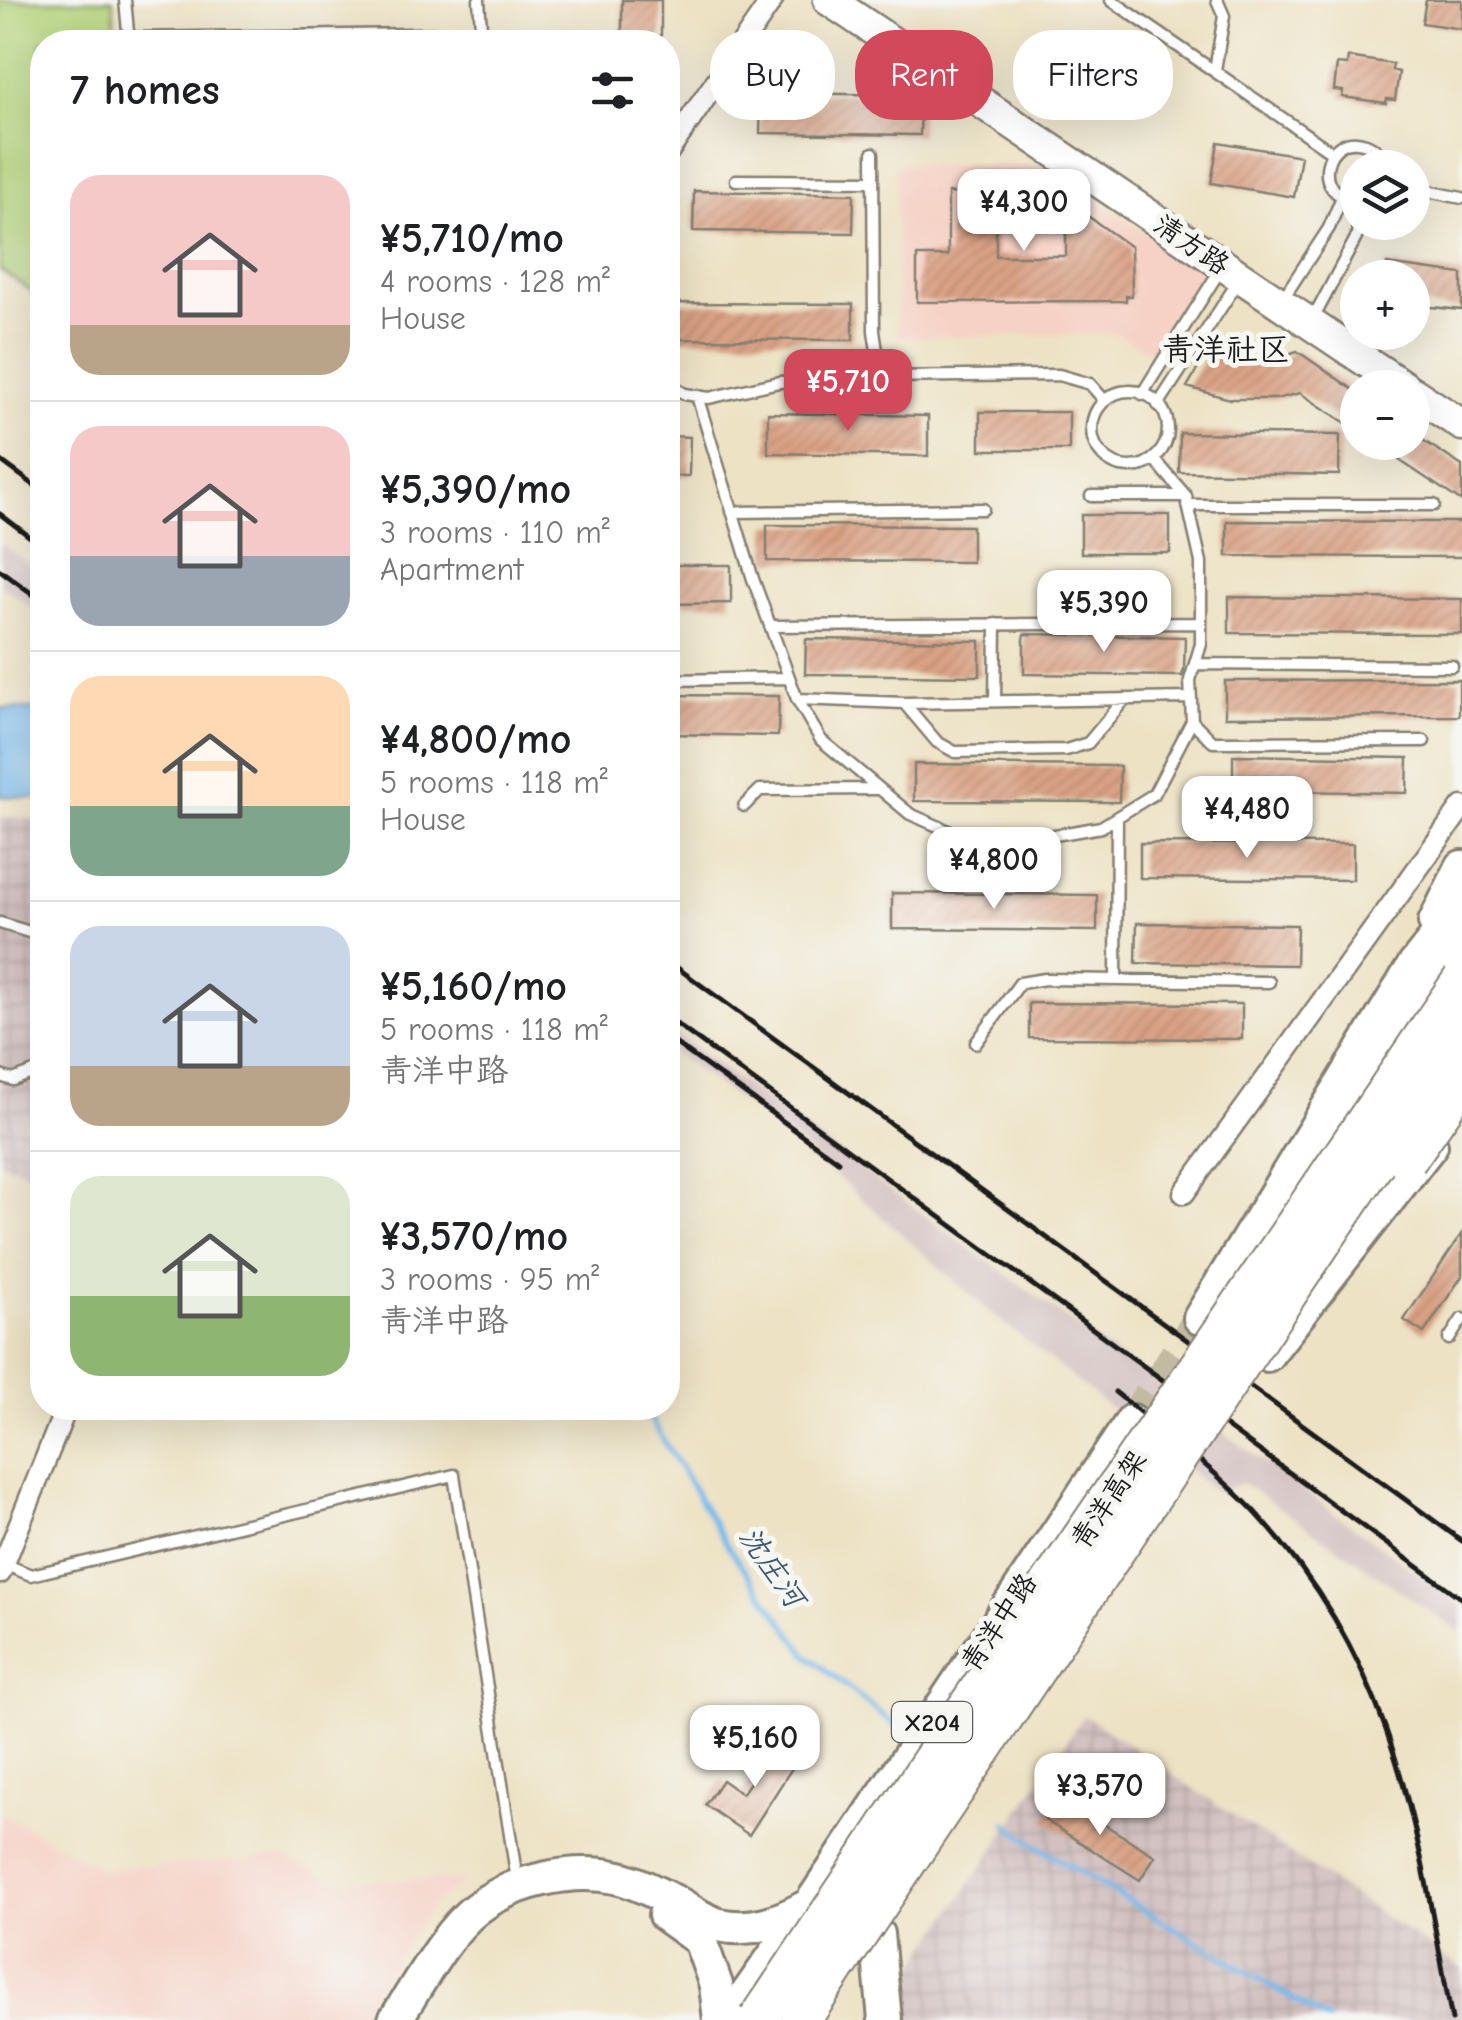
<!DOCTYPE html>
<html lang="en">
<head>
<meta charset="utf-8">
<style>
  body { margin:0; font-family:"Comic Neue","LXGW WenKai TC",sans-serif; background:#f6f6f6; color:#202124; height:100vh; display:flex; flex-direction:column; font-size:38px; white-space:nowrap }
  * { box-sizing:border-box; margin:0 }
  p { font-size:32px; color:#757577 }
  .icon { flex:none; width:55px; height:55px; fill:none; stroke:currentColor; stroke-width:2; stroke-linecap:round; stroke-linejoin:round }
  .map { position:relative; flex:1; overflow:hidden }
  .sheet { position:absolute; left:30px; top:30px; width:650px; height:1390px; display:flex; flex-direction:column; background:#fff; border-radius:40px; box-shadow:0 10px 40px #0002 }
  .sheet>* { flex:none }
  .hud { position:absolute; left:710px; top:30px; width:600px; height:90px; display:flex; gap:20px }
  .controls { position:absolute; left:1340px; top:150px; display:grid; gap:20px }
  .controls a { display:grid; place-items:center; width:90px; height:90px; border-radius:50%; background:#fff; box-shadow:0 10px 40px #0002; font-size:50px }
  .price { position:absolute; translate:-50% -85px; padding:0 22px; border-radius:20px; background:#fff; color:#222; font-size:32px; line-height:65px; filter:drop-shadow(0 2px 5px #0008) }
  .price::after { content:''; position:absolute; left:50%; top:60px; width:30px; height:22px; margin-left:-15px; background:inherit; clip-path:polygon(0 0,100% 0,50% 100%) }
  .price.selected { background:#d1495b; color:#fff }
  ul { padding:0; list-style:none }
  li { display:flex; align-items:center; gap:30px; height:250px; padding:0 40px }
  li+li { border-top:2px solid #e0e0e0 }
  li span { display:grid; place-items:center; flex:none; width:280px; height:200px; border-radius:30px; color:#555 }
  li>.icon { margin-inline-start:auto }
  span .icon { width:120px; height:120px; fill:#fffc; stroke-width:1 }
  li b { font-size:42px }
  h2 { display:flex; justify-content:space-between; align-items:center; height:120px; padding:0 40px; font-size:42px }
  .tag { padding:0 35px; border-radius:40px; background:#fff; box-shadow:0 10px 40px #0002; font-size:35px; line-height:90px }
  .tag.selected { background:#d1495b; color:#fff }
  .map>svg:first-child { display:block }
</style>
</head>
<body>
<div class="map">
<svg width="1462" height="2020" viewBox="0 0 1462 2020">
  <defs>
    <pattern id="industrial-grid" width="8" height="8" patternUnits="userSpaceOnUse" patternTransform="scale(2.5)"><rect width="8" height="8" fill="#d1bfbf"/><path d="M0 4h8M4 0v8" fill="none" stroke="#b3a4a4"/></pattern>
    <pattern id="building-hatch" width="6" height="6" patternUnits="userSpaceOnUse" patternTransform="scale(2.5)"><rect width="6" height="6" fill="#daa285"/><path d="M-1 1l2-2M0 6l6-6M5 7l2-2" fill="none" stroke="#ba8b72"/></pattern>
  </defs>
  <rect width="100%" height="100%" fill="#f6f6f2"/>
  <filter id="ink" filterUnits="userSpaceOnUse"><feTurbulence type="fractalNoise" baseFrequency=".01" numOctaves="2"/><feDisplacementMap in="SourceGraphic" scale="20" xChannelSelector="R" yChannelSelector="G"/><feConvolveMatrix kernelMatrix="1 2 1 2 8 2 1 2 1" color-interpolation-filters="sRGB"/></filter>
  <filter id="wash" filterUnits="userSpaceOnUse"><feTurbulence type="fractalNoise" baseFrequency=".0048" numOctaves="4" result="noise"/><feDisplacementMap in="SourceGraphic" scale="40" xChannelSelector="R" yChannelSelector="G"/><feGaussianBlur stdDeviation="2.25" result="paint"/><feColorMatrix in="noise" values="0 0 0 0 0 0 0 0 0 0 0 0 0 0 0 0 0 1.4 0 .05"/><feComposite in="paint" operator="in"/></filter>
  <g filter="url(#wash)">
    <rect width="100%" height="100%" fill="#ede2c4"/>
    <path fill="#f6d1c5" d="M896,165H1044L1205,274L1154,354L1118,334L897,337Z
      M0,1813L103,1870L281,1856L335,1881L465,1879L432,1906L357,2020H0Z"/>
    <path fill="url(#industrial-grid)" d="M0,817L42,820V1176L0,1162Z
      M1084,1715L1462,1969V2020H907L899,2009L901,1987Z"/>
    <path fill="#d1bfbf" d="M0,543L42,573V614L0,584Z
      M668,1029L1462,1606V1633L1243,1483L1216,1492L990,1312L794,1139L668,1049Z"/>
    <path fill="#b4d37a" stroke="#68784b" stroke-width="2.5" d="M0,0H113L116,42H42V298L0,270Z"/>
    <path fill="#76baec" stroke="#496b84" stroke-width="2.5" d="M0,708L42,710V777L37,798L0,796Z"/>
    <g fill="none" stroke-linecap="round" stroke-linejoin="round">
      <path stroke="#76baec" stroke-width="5" d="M644,1408L729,1548L807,1655L896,1726
        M1006,1823L1030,1842L1328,2020"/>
    </g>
    <g id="blocks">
      <path fill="url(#building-hatch)" fill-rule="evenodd" d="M622,0H661V42H622Z
        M1426,0H1462V29L1422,23Z
        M1076,46L1160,60L1152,101L1069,87Z
        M1348,57L1393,64L1392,70L1399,72L1395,100L1387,99L1386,103L1342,97L1343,91L1334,90L1337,64L1347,65Z
        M761,93L921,95L920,135L760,133Z
        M1218,142L1301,156L1294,197L1211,183Z
        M694,191L854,194L853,233L693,231Z
        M948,193L1057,194L1131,247L1132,296H1126V301L917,302V256H948ZM996,224H1066V256H996Z
        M1387,264L1462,274V310L1412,305V278H1385Z
        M668,303L853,304V340L668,339Z
        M1208,351L1242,360H1271L1297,351L1358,393V431L1300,393L1276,399H1230L1187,387Z
        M980,412H1069V450H980Z
        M768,413L928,416V456L768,453Z
        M1180,433L1340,435L1339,475L1179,472Z
        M1412,433L1462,466V502L1372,442H1412Z
        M668,436L690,437L689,476H668Z
        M1081,515H1170V553H1081Z
        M1227,521L1462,522V557L1227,556Z
        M767,525L972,526V562L767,561Z
        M668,565H731V603L668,604Z
        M1229,597L1462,599V634L1229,633Z
        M1024,634L1185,637L1184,669L1182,676L1024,674Z
        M806,639L980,641V676L805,674Z
        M1459,680V716L1225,717V681Z
        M668,695L779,696L778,736L668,734Z
        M1233,755L1408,758L1407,793L1233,790Z
        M914,764L1120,766L1119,802L914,801Z
        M1140,843L1353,844V880L1140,878Z
        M892,893L1097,895V931L892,929Z
        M1137,923L1297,925L1296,965L1136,963Z
        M1029,1003L1242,1004V1039L1029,1038Z
        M1462,1233V1276L1424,1333L1404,1320Z
        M780,1739L801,1754L749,1835L705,1805L722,1780L742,1794Z
        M1060,1797L1155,1856L1140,1880L1045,1820Z"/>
    </g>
  </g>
  <g filter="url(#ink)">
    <use href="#blocks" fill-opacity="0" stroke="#847f70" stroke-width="2.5"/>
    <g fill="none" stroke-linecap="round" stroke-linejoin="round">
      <path stroke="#c3baa2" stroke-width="32" stroke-dasharray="32 16" stroke-linecap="butt" d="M1132,1421L1200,1318"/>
      <g stroke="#847f70" stroke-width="15">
        <path id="lane" d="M125,0L129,42
          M479,0L482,42
          M1111,0L1333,153
          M129,38L481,33
          M1215,70L1224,16L1217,0
          M873,153L874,331L881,377
          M736,180L873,181
          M1412,188L1462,198
          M1358,200C1308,198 1324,129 1366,144C1377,148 1382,156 1385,168
          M1282,300L1329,228L1342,197
          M1311,323L1357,236L1358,222
          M668,384L685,394L709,398L779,382L878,377L1059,375L1090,384L1105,401
          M1092 429a38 38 0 1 1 76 0a38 38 0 1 1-76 0Z
          M1142,394L1220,270
          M697,396L753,579L797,699L821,740L910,814L965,838L1026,840L1101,827L1154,794L1192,721
          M1158,405L1239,280
          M1154,459L1186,496L1201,562V644L1190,680L1192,721L1213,742L1424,741
          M1091,496H1186
          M1187,505H1434
          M732,512L983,509
          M770,626L1201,623
          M1195,664L1452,666
          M668,680L789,678
          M797,699L904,703L1191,698
          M995,701L996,624
          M904,703L937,742L955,752L1066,750L1088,743L1125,699
          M744,806L760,790L877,789
          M0,923L42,936
          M1116,980L1117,817
          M976,1043L1020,983L1045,979L1269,982
          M0,1076L13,1080L42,1069
          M1449,1339L1462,1319
          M4,1564L31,1575L454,1475L517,1880"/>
      </g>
      <g stroke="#847f70" stroke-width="25">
        <path id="street" d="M668,152L772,0
          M1184,1193L1462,807
          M0,1573L66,1408"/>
      </g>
      <g stroke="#847f70" stroke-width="35">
        <path id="secondary" d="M829,0L1406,388
          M1412,392L1462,425"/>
      </g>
      <g stroke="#847f70" stroke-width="38">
        <path id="primary" d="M1435,922L1462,867
          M1200,1318L1413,967L1462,905
          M1267,1355L1431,1145
          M665,1915L700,1940L716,1985L720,2020
          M877,1934L885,2020
          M395,2020C417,1987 445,1933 476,1909C512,1881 571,1868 615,1877C633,1880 654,1892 671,1900C687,1907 703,1921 719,1925C751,1932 779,1922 806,1907
          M729,2020L810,1905L1132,1421"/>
      </g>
      <g stroke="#847f70" stroke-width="42">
        <path id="highway" d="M1337,1151L1359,1091L1462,934"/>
      </g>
      <use href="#lane" stroke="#fff" stroke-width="10"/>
      <use href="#street" stroke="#fff" stroke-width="20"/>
      <use href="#secondary" stroke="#fff" stroke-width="30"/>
      <use href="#primary" stroke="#fff" stroke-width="32"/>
      <use href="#highway" stroke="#fff" stroke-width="38"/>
      <path stroke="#1c1c1c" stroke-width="5" d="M0,460L42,491
        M0,514L42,546
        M0,570L42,601
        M668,961L1462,1541
        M668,1018L1462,1599
        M668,1038L838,1161
        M1115,1392C1162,1430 1212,1467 1254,1511C1397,1666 1415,1823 1452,2020"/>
      <g stroke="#847f70" stroke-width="42" stroke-linecap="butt">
        <path id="highway-bridge" d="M1407,1160L1462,1081
          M758,2020L1027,1618L1462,980
          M801,2020L1462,1033"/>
      </g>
      <use href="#highway-bridge" stroke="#fff" stroke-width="38"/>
    </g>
  </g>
  <g text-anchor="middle" stroke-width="10" stroke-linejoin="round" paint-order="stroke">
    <rect fill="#f6f6f2" stroke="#5d5d5c" stroke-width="2.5" x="892" y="1702" width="80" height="40" rx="8"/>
    <g font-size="25" font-weight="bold" fill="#1c1c1c">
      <text x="932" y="1731">X204</text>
    </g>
    <g font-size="28" fill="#1c1c1c" stroke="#f6f6f2">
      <text transform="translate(1192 244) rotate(34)" y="10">清方路</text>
      <text transform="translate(1108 1499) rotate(-56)" y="10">青洋高架</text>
      <text transform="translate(998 1622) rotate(-56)" y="10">青洋中路</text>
    </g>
    <g font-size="30" font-style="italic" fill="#405b6f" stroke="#f6f6f2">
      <text transform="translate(772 1567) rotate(55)" y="10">沈庄河</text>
    </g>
    <g font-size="32" fill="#1c1c1c" stroke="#f6f6f2">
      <text x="1226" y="360">青洋社区</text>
    </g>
  </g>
</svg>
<div class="controls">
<a><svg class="icon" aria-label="layers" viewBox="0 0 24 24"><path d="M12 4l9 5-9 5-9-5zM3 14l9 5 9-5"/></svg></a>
<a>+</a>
<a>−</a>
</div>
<b class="price" style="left:1024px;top:254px">¥4,300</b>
<b class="price selected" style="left:848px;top:434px">¥5,710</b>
<b class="price" style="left:1104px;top:655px">¥5,390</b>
<b class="price" style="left:1247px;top:861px">¥4,480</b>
<b class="price" style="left:994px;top:912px">¥4,800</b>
<b class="price" style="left:755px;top:1790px">¥5,160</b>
<b class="price" style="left:1100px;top:1838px">¥3,570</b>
<div class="hud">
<a class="tag">Buy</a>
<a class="tag selected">Rent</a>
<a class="tag">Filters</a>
</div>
<section class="sheet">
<h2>7 homes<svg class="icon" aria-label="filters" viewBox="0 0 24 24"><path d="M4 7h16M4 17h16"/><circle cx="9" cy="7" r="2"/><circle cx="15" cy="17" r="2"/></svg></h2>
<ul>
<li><span style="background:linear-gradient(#f6c9c9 75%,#b9a48a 0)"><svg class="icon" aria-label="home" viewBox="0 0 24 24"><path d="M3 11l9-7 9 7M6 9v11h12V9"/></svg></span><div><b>¥5,710/mo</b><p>4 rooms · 128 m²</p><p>House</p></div></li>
<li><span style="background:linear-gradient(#f6c9c9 65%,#9aa5b1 0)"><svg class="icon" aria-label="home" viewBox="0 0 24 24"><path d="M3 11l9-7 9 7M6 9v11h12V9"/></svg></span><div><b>¥5,390/mo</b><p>3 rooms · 110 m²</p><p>Apartment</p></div></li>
<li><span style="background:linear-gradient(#ffd9b3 65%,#7fa58c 0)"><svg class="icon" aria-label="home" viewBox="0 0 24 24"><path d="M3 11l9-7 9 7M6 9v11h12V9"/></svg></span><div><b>¥4,800/mo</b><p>5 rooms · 118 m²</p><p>House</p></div></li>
<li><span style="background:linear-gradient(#c9d6e8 70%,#b9a48a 0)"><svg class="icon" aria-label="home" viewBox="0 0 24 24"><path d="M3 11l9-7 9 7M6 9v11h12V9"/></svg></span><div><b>¥5,160/mo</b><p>5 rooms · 118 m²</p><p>青洋中路</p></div></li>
<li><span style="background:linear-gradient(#dfe7d0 60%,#8fb573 0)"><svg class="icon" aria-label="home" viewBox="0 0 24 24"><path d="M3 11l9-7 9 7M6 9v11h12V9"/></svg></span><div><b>¥3,570/mo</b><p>3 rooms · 95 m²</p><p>青洋中路</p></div></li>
</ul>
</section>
</div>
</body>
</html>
